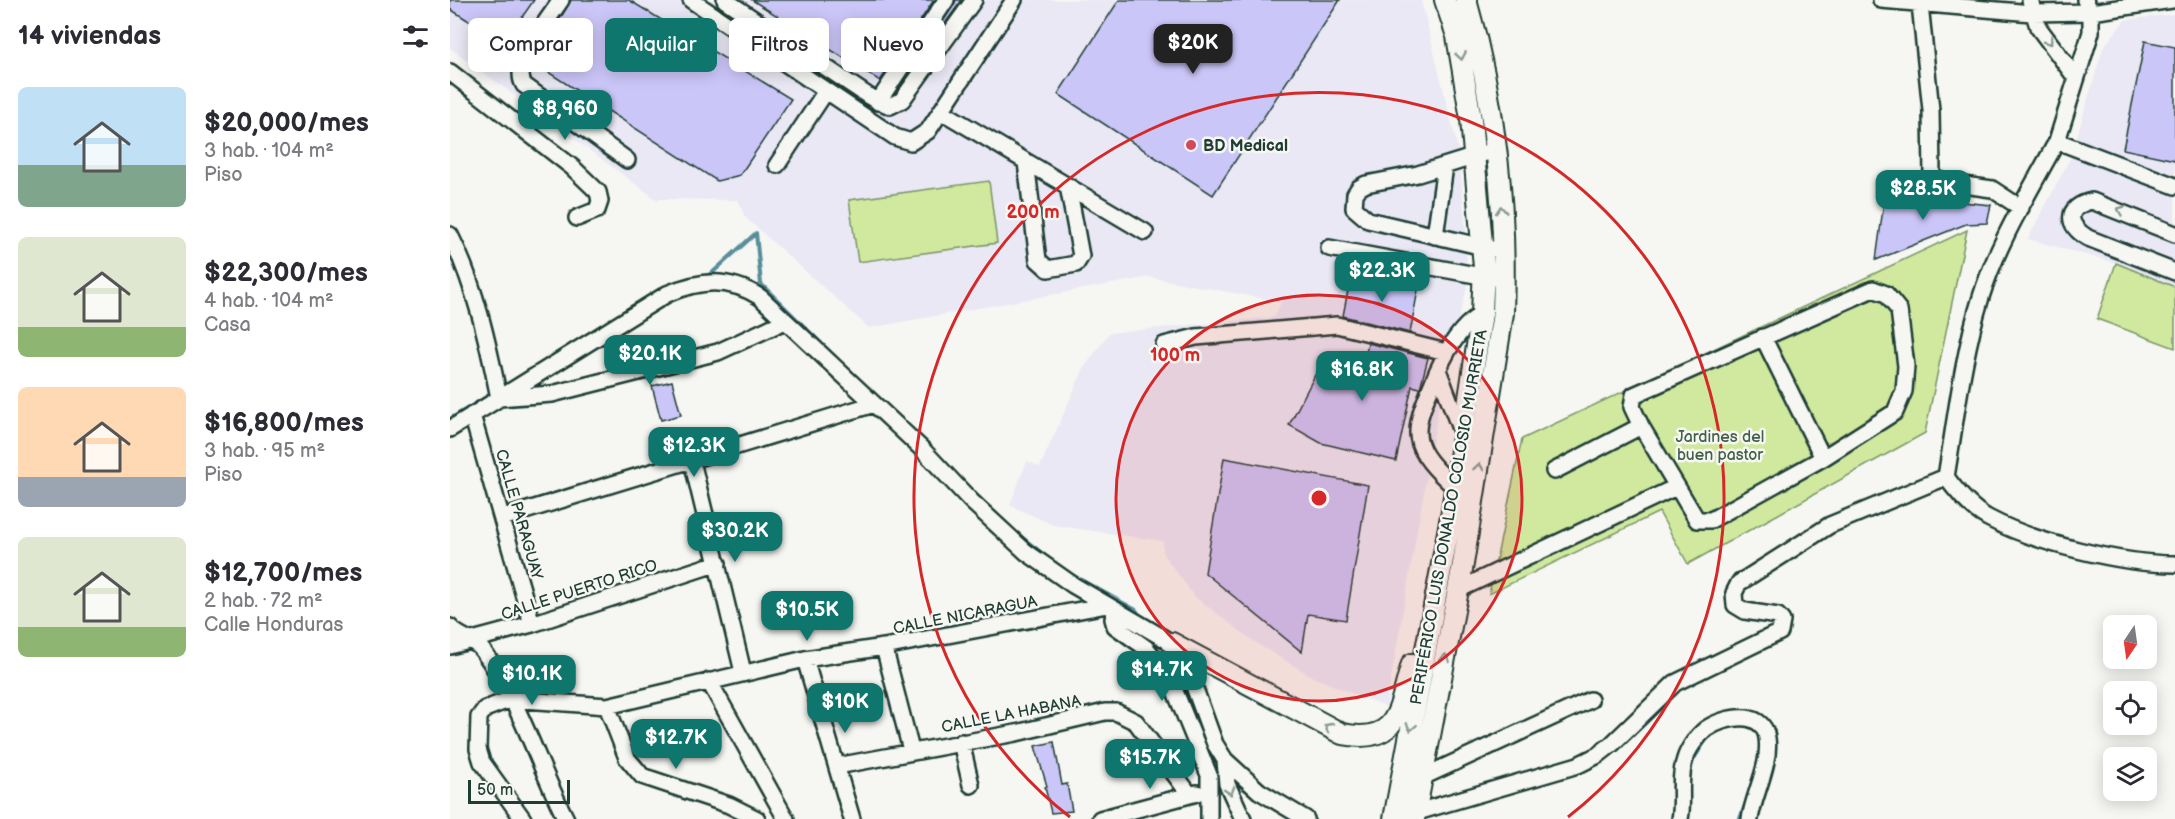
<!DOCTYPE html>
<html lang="es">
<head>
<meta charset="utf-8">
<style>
  body { margin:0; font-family:"Balsamiq Sans",sans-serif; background:#f7f7f7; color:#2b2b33; height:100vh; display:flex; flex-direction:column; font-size:22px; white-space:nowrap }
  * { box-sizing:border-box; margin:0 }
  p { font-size:20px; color:#7c7c81 }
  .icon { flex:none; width:33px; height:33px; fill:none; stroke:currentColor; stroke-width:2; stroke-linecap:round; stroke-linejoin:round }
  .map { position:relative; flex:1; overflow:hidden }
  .drawer { display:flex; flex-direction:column; background:#fff; width:450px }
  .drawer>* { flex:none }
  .top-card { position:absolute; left:18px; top:18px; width:570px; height:54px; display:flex; gap:12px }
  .needle { width:39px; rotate:193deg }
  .tools { position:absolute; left:1653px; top:615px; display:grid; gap:12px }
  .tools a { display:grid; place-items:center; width:54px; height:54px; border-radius:9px; background:#fff; box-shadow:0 3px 15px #0003; font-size:30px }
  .scale { position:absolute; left:18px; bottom:15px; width:102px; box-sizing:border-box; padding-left:6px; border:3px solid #1f3d34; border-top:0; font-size:16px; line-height:21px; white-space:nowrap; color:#1f3d34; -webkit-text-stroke:4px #f6f6f2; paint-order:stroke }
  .price { position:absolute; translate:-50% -51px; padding:0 14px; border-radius:12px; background:#0f766e; color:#fff; font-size:20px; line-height:39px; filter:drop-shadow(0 2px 3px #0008) }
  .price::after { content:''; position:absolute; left:50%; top:36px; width:18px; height:14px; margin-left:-9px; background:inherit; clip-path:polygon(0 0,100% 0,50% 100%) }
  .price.selected { background:#222; color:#fff }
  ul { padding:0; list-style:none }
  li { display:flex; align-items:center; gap:18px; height:150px; padding:0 18px }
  li span { display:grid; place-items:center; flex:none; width:168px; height:120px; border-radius:9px; color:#555 }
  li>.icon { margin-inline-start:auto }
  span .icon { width:72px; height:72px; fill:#fffc; stroke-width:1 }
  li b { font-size:26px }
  h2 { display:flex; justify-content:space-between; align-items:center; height:72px; padding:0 18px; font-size:26px }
  .pill { padding:0 21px; border-radius:9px; background:#fff; box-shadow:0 3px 15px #0003; font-size:21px; line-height:54px }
  .pill.selected { background:#0f766e; color:#fff }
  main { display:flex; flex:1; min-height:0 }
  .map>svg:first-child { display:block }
</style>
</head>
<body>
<main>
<section class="drawer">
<h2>14 viviendas<svg class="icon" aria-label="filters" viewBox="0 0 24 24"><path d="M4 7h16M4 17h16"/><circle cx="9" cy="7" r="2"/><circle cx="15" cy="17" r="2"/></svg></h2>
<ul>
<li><span style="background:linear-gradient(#bfe0f5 65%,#7fa58c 0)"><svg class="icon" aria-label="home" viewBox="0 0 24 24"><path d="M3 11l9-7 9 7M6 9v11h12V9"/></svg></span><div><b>$20,000/mes</b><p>3 hab. · 104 m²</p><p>Piso</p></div></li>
<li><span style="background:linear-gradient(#dfe7d0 75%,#8fb573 0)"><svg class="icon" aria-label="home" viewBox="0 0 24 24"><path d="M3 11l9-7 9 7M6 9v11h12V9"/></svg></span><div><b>$22,300/mes</b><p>4 hab. · 104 m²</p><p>Casa</p></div></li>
<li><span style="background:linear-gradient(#ffd9b3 75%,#9aa5b1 0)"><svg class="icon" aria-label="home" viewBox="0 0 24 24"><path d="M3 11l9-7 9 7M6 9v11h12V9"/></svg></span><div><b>$16,800/mes</b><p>3 hab. · 95 m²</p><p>Piso</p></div></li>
<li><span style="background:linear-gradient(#dfe7d0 75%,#8fb573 0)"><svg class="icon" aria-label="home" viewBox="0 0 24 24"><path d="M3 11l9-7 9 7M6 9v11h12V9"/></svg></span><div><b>$12,700/mes</b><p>2 hab. · 72 m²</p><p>Calle Honduras</p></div></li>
</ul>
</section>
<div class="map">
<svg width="1725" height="819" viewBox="0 0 1725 819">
  <rect width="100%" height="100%" fill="#f6f6f2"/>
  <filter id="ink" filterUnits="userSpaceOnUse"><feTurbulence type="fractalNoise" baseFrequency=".0167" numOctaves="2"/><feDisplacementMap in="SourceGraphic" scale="12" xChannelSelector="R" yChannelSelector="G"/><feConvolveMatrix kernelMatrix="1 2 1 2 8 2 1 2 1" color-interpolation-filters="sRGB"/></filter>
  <g filter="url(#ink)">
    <path fill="#e9e8f4" d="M0,0H971L1009,153L1016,233L1017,287L995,371L936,707L863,677L809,645L745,597L713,554V541L603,525L560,505L577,461L590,467L634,368L659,333L825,317L831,302L699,277L419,328L295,217L288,200L206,199L0,48Z
      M1725,14V348L1647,319L1666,263L1578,239L1621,157L1653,48L1675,20Z"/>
    <path fill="#d0e99e" stroke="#789369" stroke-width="1.5" d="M539,181L547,243L408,262L399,200Z
      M1517,230L1475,433L1238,564L1209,512L1039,594L1072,439Z
      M1666,263L1725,287V348L1647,319Z"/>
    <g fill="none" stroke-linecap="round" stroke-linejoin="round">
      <path stroke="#588e9b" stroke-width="4" d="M252,277L261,274L306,233L311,284L386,358
        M0,419L45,392
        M518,487L549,517
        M565,532L602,561
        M620,574L686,610L692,619
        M726,662L736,686
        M1292,724L1307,730
        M1241,763L1260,734
        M784,777L790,786L802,794
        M813,802L838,816
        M1290,819L1300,791"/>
    </g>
    <path fill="#cbc6f8" stroke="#1f3d34" stroke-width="1.5" d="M0,0H84L54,43L0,9Z
      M121,0H179L341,99L290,175L267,181L84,63Z
      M302,0H484L430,81Z
      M506,0H512L454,80L504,5Z
      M669,0H890L763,195L608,94Z
      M1695,41L1725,47V160L1673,149Z
      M1435,194L1541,205L1537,223L1516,224L1426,260Z
      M901,275L951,286L970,279L960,333L893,316Z
      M918,343L978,358L970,388L962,386L946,461L871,443L839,425L875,356L911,378Z
      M222,381L231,415L211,420L202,386Z
      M774,458L918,485L896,620L858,614L852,652L755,573Z
      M604,742L612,785L617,784L622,811L601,813L595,787L597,786L585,746Z"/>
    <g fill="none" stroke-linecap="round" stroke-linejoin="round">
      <g stroke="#1f3d34" stroke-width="20">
        <path id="minor" d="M111,0C99,19 60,64 74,85L177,160
          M241,0L445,137L461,142L478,131L564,0
          M275,0L420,97L440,106L452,100L524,0
          M1431,0L1582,13L1641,12L1722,0
          M1580,0L1588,27L1626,78
          M1635,0L1641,12V32L1607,141L1725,186
          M1470,4L1481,110L1482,176L1493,182L1542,189L1571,208
          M0,72L122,167L148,192L150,201L147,210L127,218
          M428,102L496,0
          M491,111L695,232
          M1607,141C1580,191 1548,242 1531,297C1513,355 1506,417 1496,477C1507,492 1521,509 1538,518C1585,543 1672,564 1725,564
          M576,162L588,260L598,269L626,264L631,256L618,186
          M327,165L376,91
          M1725,234L1642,201C1614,207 1617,226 1638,238L1725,272
          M0,235C25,284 38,343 49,398L102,394L268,352L335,321
          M985,236L995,166
          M879,248L1042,278
          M1042,249L918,220L904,208L905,194L909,188L916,184L968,174L1045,150
          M1423,289L1436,294L1449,310L1456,366L1454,391L1445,412L1373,458L1261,520H1247L1191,426L1182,407L1184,395Z
          M1313,337L1373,458
          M714,345L746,337L887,325L996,352
          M988,370C961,434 955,443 1010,492
          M22,415L82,624
          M0,429L217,294C250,280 278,277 310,297L472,449L521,501L576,552L623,585L722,643L737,667L765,744L775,760L809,791L856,819
          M1012,434L988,370C997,350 1013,322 1035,313
          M242,461L293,672
          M1104,471L1191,426
          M52,518L424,404
          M1008,590L1226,487
          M666,610L663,619L665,626L696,648L718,674L759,775V819
          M0,627C9,638 25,639 33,651C70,701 88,765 116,819
          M0,646L82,624L268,563
          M434,647L461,750
          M355,659L402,819
          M259,681L336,819
          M157,706L177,758L192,776L279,805L307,819
          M511,742L521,785
          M775,760L777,784L793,819
          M387,766L566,733L655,712H666L686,722L740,795
          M964,781L1140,700
          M957,815L1128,765L1148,755L1162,744L1225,683L1330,632L1332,621L1328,616L1295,611L1285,605L1284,593L1289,583L1380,525L1496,477
          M73,819L32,762L28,749L29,717L35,709L61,699L157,706L355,659L434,647L657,605
          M650,819L747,793
          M1230,819C1234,800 1228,779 1235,759C1238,749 1247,736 1256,729C1273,717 1313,708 1317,738C1321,764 1304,793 1300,819"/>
      </g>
      <g stroke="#1f3d34" stroke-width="24">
        <path id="major" d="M722,643L892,734C950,745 948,709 962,664
          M944,819L1001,516L1032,313L1034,267L1021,119L1007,36L995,0
          M964,819L1013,564L1053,313C1057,209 1045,100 1016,0"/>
      </g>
      <use href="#minor" stroke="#f6f6f2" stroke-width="15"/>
      <use href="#major" stroke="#f6f6f2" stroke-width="20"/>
    </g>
    <defs><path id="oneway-chevron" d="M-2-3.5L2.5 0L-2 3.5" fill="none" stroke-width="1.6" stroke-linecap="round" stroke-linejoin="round" transform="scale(1.5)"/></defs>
    <g stroke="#8a9a93">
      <use href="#oneway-chevron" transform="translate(1599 41) rotate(53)"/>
      <use href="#oneway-chevron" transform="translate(1011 56) rotate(80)"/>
      <use href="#oneway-chevron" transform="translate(1051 210) rotate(-94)"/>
      <use href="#oneway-chevron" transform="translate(1671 210) rotate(-158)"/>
      <use href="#oneway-chevron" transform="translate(1029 467) rotate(-81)"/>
      <use href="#oneway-chevron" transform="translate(995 658) rotate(-79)"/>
      <use href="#oneway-chevron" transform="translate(878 727) rotate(-152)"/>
      <use href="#oneway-chevron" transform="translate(961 727) rotate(101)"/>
      <use href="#oneway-chevron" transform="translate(780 791) rotate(73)"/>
    </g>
  </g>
  <circle cx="869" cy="498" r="203" fill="#d62828" fill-opacity=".12"/>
  <g fill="none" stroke="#d62828" stroke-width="3">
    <circle cx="869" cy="498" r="203"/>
    <path d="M620 817A405 405 0 1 1 1118 817"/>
  </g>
  <circle fill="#d1495b" stroke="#f6f6f2" stroke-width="2" cx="741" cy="145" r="6"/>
  <g text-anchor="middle" stroke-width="5" stroke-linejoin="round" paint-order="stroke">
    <g font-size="16" font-weight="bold" fill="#1f3d34" stroke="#f6f6f2" text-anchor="start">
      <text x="753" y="151">BD Medical</text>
    </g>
    <g font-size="16" fill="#425f49" stroke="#f6f6f2">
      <text x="1270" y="442">Jardines del<tspan x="1270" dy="18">buen pastor</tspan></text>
    </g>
    <g font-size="16" fill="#1f3d34" stroke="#f6f6f2">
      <text transform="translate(70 514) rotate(74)" y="6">CALLE PARAGUAY</text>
      <text transform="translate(998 517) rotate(-80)" y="6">PERIFÉRICO LUIS DONALDO COLOSIO MURRIETA</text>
      <text transform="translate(129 589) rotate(-18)" y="6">CALLE PUERTO RICO</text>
      <text transform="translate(515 614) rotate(-11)" y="6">CALLE NICARAGUA</text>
      <text transform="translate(561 713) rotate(-11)" y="6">CALLE LA HABANA</text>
    </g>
  </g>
  <circle cx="869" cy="498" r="9" fill="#d62828" stroke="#f6f6f2" stroke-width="3"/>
  <g font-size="18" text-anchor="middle" font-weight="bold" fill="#d62828" stroke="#f6f6f2" stroke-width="5" stroke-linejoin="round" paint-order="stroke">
    <text x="583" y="218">200 m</text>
    <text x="725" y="361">100 m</text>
  </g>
</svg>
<div class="tools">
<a><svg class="needle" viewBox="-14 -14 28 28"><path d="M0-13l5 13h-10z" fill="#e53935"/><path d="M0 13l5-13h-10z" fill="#7c7c81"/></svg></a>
<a><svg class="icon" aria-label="locate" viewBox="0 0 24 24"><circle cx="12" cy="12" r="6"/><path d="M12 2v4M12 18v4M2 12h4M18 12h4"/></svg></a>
<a><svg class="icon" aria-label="layers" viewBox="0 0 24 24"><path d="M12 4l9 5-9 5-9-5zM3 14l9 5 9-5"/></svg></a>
</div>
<div class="scale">50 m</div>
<b class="price selected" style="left:743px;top:75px">$20K</b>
<b class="price" style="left:115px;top:141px">$8,960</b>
<b class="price" style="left:1473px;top:221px">$28.5K</b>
<b class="price" style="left:932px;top:303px">$22.3K</b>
<b class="price" style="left:200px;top:386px">$20.1K</b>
<b class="price" style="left:912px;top:402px">$16.8K</b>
<b class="price" style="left:244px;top:478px">$12.3K</b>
<b class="price" style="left:285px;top:563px">$30.2K</b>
<b class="price" style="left:357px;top:642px">$10.5K</b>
<b class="price" style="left:712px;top:702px">$14.7K</b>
<b class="price" style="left:82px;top:706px">$10.1K</b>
<b class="price" style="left:395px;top:734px">$10K</b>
<b class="price" style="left:226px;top:770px">$12.7K</b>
<b class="price" style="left:700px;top:790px">$15.7K</b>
<div class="top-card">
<a class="pill">Comprar</a>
<a class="pill selected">Alquilar</a>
<a class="pill">Filtros</a>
<a class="pill">Nuevo</a>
</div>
</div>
</main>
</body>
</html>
